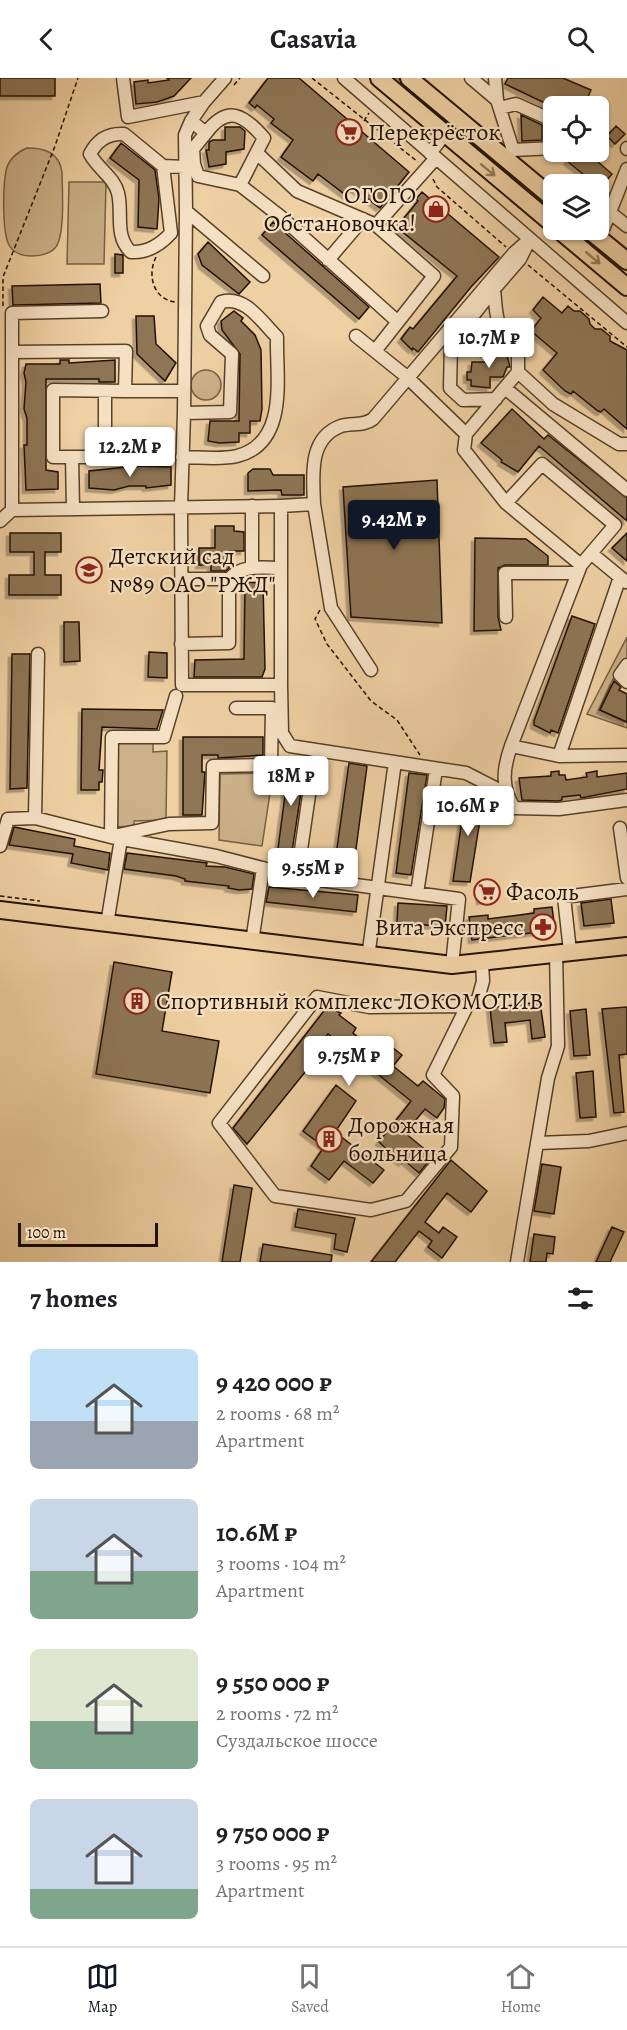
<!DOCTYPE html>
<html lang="en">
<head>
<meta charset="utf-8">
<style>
  body { margin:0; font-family:Alegreya,serif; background:#f2f2f2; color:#202124; height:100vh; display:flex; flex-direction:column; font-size:22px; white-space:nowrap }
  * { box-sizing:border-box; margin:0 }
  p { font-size:20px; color:#757577 }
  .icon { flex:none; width:33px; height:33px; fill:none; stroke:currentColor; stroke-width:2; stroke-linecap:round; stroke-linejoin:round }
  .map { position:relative; height:1184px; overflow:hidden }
  .details { display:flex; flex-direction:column; background:#fff; flex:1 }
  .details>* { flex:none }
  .fabs { position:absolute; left:543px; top:18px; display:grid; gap:12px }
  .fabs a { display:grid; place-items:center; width:66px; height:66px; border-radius:9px; background:#fff; box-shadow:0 2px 4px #0004; font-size:30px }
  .scale { position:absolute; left:18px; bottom:15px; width:140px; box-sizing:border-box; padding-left:6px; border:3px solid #231100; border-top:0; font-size:16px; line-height:21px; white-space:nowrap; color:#231100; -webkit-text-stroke:4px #f5e0c3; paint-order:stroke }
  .price { position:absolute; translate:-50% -51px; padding:0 14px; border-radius:6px; background:#fff; color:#222; font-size:20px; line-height:39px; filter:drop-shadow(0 2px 3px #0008) }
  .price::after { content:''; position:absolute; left:50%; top:36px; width:18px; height:14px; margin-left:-9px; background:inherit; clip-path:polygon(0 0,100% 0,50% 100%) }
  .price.selected { background:#111827; color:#fff }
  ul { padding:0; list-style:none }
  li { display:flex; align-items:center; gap:18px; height:150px; padding:0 30px }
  li span { display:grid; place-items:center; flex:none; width:168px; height:120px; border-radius:9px; color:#555 }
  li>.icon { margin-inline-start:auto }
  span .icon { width:72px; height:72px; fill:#fffc; stroke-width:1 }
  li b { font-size:26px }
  h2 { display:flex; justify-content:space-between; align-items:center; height:72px; padding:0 30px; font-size:26px }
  header { display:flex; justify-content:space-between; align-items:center; height:78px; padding:0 30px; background:#fff; font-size:27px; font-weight:700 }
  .menu { display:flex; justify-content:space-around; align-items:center; height:84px; border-top:2px solid #e0e0e0; background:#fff; font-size:16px; color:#757577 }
  .menu a { display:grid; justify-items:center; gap:3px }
  .menu .selected { color:#111827 }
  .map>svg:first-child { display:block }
</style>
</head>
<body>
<header><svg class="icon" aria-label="back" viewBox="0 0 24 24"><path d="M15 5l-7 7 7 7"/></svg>Casavia<svg class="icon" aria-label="search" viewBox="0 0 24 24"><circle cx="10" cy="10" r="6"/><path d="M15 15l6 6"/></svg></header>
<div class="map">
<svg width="627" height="1184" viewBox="0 0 627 1184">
  <defs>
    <filter id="shadow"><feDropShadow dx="-3.5" dy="3.5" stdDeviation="0" flood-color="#0004"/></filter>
  </defs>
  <rect width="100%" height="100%" fill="#efd0a3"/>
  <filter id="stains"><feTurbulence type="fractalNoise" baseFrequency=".00333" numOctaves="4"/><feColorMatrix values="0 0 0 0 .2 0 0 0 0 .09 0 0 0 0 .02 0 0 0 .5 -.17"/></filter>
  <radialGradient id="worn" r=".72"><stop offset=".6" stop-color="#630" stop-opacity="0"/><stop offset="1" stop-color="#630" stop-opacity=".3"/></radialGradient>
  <path fill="#ccb087" stroke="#786044" stroke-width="1.5" d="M391,0H397L553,132V137Z
    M27,70C44,70 59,74 62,94C62,110 66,161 54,171C49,176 39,178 32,178C23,178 14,176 9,167C2,154 3,108 6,93C8,82 17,74 27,70Z
    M69,104H106L104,186H67Z
    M191 307a15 15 0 1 1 30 0a15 15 0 1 1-30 0Z
    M627,559V583L616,602L613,601L599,632L627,645V650L587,636Z
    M115,663H153V674L167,673L166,742L134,743V748L115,749Z
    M273,695L262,768L219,762L220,696Z"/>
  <path fill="#8d7455" stroke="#231100" stroke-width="1.5" filter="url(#shadow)" d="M0,0H55V18H0Z
    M167,0H191L174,18L157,24L136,26L134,4L148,2V5L169,2Z
    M268,0H299L409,94L380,130L353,110L347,118L318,96L313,103L281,79L293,62L271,45L274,41L257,27L255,30L249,25Z
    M508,0H563L591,12L584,28H551L505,6Z
    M521,37L542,47V62L522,63Z
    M616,48L625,56L615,66L607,58Z
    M225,49H240L245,53L244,71L226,74V86L209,89L206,72H209V64L213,62H225Z
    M121,65L155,92L159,121L157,151L138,149L139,102L110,80Z
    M575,74H593L590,77L612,96L600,110L567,83Z
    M422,114L499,179L471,209L418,274L413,270L412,272L401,261L410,249L413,251L457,198L400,152L402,150L398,147L418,123L416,121Z
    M273,144L369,229L359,241L262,157Z
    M208,164L250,204L239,216L202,187L198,176Z
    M115,176L123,177V195H115Z
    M100,206L101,225L13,227L12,208Z
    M543,219L562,235L568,228L574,233H580L589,241L590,246L595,251H601L610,258V263L627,272V351L604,331L601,334L598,333L573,313L571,316L565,313L543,292L557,275L531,253L541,240L533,232Z
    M234,233L243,240L241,243L255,257L261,272L262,331L260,343H250V355H239V364L219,365L208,363L210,343H239L240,276L222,252L221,243Z
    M136,238H154L156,266L176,285L165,303L137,276Z
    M489,272L506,273L510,289H507L503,299H490V310L471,308V302H467V294H471L472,284H489Z
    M60,282H69V285L115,282V304H99V301H46V392L58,394V411L26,412L24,367H27V340L24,331L26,304L24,295L26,286H60Z
    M512,331L544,361L548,357L627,420V443L539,368L518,394L501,384L502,382L481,365Z
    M135,388L171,389V407L146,410V408H129L114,412L89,410V393Z
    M253,391H270L273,397H304V417H282L281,412L248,413V395Z
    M437,402L442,545L351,539L343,409Z
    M215,448H234V453L244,454V473H229V490L226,493H211V487H199V470H215Z
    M10,455H61V474H45V497H61V517H9V497H34V474H10Z
    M627,455V483L612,470Z
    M475,460L526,461L548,478V487H505L498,490V539L501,552L474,553Z
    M245,504L263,505L265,591L262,599H194L195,582L244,581Z
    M572,538L595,546L558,655L551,652L550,655L534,647V643Z
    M64,544H79L80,583L64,584Z
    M149,574L167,575V600L148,599Z
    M12,576H30L27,710L10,711Z
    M614,603L621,609L619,612L627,616V644L600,632Z
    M82,631L163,632L157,651L102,649L99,692H103L102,704H99V712H81Z
    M183,659H263V677L218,680V677H202V694H205L202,737H183Z
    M290,680L306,682L291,780L277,778Z
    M349,685L367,688L354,786L335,784Z
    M559,693V697H565L566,702L587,699L586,695L597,693V699L627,695V711L581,720L580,717L562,719V722L558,723L522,722L519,700L551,698V694Z
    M409,695L427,697L411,797L396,795Z
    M466,715L484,717L470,804L453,803Z
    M14,749L75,761L74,768L110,775L108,792L71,785L73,776L9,767Z
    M127,775L207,785L206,788L225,789L254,796L252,811L239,812L228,810L229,808L185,803V801L176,798L124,791Z
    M269,809L358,817L356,834L266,824Z
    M480,810L497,811L496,821L480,823Z
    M611,821L614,845L584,848L581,825Z
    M398,825L447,828L445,849L397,844Z
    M552,829L555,852L472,862L469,839L488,837V841L534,835V831Z
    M114,884L172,894L162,953L219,963L210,1015L96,996Z
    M540,924L545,959L532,961L530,942L505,945L507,964L494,965L490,930Z
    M327,929L341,935L339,937L356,950L353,955L379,976L388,966L402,977L393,988L418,1008L423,1003L445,1021L444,1030L437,1040L425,1031L405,1055L433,1078L419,1095L404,1082L402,1085L396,1080L379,1064L411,1023L328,956L317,968L322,973L247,1066L233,1050Z
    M627,929V976L619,977L624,1034L614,1035L602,931Z
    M586,931L590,977L574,978L570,933Z
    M593,993L596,1039L580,1040L576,995Z
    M336,1007L356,1023L335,1054L384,1092L373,1105L344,1083L329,1102L311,1088L324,1069L303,1053Z
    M451,1082L487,1113L471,1134L447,1115L425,1144L439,1155L443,1149L457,1159L442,1180L428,1169L432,1163L419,1153L395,1184H371Z
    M542,1086L561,1089L554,1136L534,1133Z
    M234,1107L252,1110L240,1184H222Z
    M298,1131L355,1140L347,1174L334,1171L336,1156L295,1149Z
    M612,1149L624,1154L610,1184H596Z
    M534,1156L555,1159L553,1176L547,1175L546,1184H530Z
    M263,1166L332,1177L331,1184H260Z"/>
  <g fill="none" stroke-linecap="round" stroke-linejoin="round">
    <g stroke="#564129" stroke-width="15">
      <path id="minor" d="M123,0L128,39L204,24L225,0
        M344,0L627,245
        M471,0L497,22
        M495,0L497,22L513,72
        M204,24L191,43L185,57L186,133L263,198
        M500,30L516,26L554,43
        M191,43L206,55L193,71L194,86L198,98L240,107L281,139L398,244
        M206,55C228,26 244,37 264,60L240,107
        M627,70V71
        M257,75L297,113L376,147L434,198L375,273
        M430,75L445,56
        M509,77L513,72L554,70
        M163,88L171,155C161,166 147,175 131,174C114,158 123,135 118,115C114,99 98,91 90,76C97,62 108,55 124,56L163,88L185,89
        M608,133L627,148
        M376,147L436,80
        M596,157L604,149L627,91
        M328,182L363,141
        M494,211L451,265L450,310L463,322L496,321
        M460,254L479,258L503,256
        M356,258L407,299L466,356
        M12,274V235L102,233
        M518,294L553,326L619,366H627
        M505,310L627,412
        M125,313H184
        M72,379H105V313
        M105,379L167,378
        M182,379C199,379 221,382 237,378C289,365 276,299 277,259C261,243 245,217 221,224L207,248L210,257L232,276L230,334L184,335
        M506,425L464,372L466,356L518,294V268C494,250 497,240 494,211L520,181L527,167
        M314,426C313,398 308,360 341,348C352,345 364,348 373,341L514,175L530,161
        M252,428V490
        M281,428L314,426L331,530L371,592
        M73,431L72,379H53V312L125,313L126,273L12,274V432C101,431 191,429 281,428V607H182L181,429L184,335L186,133
        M0,443L12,432
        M592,476L626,504
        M181,501H229V565L181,566
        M229,501C242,486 263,490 281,490
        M506,539L505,495H578
        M627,587L620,597L627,604
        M281,607L282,655L290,668L466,695L505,715
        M511,668L581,487L615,447L542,386L506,425L581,487
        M627,677L559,678L511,668C503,691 501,708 514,730L559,731L627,722
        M559,678L620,499
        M35,740L111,759L216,778L297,799L459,821L452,887
        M620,750L627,800
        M118,757L169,746L212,745L213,688L271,687L272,630H236
        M111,759L112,659H164L176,618
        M0,768L8,741L35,740L38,576
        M297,799L314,683
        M417,815L435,698
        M107,846L121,761
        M252,864L263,790
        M570,873L564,819L627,811
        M368,879L394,691
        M467,928L369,929L317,919L219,1045L275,1118L371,1132L406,1123L451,1069L453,1018L433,997L467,928L478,921L483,903L482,885
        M538,1065L589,1063L627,1055
        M517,1184L548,1000L558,968L556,875"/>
    </g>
    <g stroke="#231100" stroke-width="20">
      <path id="major" d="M379,0L554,147
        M409,0L554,121
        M559,152L627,209
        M589,152L627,183
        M0,832L452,887L627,868"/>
    </g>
    <path stroke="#231100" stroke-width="1.5" stroke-dasharray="4.5 3" stroke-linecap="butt" d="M312,0L418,84
      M234,7L240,0
      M364,43L369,35
      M433,101L437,109L506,169
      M156,179C147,197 153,221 175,224
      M528,187L627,269
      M3,228V199L55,68L78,0
      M320,532L315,541L327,566L371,623L397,642L420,677
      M0,818L40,823"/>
    <use href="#minor" stroke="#f5e0c3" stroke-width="12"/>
    <use href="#major" stroke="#efd0a3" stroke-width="16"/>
  </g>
  <defs><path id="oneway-shaft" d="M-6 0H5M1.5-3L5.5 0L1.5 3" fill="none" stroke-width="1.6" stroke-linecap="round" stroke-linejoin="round" transform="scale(1.5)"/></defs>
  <g stroke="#937a5a">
    <use href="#oneway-shaft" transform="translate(488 92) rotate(40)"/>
    <use href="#oneway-shaft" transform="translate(593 180) rotate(40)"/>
  </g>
  <defs>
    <g id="supermarket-ring" transform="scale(1.35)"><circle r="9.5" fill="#f5e0c3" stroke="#8f2418" stroke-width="1.5"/><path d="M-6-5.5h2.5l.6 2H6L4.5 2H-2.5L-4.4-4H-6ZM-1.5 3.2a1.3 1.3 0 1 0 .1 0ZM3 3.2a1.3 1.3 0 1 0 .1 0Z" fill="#8f2418"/></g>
    <g id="shop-ring" transform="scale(1.35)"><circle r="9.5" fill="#f5e0c3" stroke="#8f2418" stroke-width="1.5"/><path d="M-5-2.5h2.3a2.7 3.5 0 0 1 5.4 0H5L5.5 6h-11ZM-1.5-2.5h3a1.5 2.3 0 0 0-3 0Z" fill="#8f2418"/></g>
    <g id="school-ring" transform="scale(1.35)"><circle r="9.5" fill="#f5e0c3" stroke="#8f2418" stroke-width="1.5"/><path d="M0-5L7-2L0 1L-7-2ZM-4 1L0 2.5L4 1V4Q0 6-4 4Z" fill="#8f2418"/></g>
    <g id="pharmacy-ring" transform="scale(1.35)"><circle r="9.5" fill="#f5e0c3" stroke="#8f2418" stroke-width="1.5"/><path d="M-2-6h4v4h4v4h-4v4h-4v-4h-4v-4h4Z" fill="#8f2418"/></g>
    <g id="building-ring" transform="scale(1.35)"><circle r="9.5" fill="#f5e0c3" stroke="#8f2418" stroke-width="1.5"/><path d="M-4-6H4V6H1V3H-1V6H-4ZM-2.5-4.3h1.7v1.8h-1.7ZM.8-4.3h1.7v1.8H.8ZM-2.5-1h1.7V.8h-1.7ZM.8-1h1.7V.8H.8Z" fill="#8f2418"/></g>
  </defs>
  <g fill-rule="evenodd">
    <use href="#supermarket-ring" x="349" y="54"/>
    <use href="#shop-ring" x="436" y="131"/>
    <use href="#school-ring" x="89" y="492"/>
    <use href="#supermarket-ring" x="487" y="814"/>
    <use href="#pharmacy-ring" x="543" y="849"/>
    <use href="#building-ring" x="137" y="923"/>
    <use href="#building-ring" x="329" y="1061"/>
  </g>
  <g text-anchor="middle" stroke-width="4.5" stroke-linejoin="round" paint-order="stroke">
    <g font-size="24" fill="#231100" stroke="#f5e0c3" text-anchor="start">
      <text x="368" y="62">Перекрёсток</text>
      <text x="416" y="125" text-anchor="end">ОГОГО<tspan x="416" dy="28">Обстановочка!</tspan></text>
      <text x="109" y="486">Детский сад<tspan x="109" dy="28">№89 ОАО "РЖД"</tspan></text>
      <text x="506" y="822">Фасоль</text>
      <text x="524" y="857" text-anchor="end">Вита Экспресс</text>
      <text x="156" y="931">Спортивный комплекс ЛОКОМОТИВ</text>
      <text x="348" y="1055">Дорожная<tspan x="348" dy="28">больница</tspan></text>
    </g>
  </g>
  <rect width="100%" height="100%" filter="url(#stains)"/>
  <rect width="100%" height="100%" fill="url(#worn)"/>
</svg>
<div class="fabs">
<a><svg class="icon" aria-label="locate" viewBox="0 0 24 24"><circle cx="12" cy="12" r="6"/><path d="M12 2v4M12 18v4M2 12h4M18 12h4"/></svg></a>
<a><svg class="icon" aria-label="layers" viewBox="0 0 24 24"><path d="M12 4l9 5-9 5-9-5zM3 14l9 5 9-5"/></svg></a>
</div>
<div class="scale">100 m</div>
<b class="price" style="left:489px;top:291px">10.7M ₽</b>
<b class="price" style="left:130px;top:400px">12.2M ₽</b>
<b class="price selected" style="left:394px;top:473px">9.42M ₽</b>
<b class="price" style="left:291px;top:729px">18M ₽</b>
<b class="price" style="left:468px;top:759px">10.6M ₽</b>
<b class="price" style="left:313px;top:821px">9.55M ₽</b>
<b class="price" style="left:349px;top:1009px">9.75M ₽</b>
</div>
<section class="details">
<h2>7 homes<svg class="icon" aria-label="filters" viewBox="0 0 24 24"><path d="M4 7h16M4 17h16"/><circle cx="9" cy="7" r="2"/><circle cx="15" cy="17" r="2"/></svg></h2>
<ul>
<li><span style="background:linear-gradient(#bfe0f5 60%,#9aa5b1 0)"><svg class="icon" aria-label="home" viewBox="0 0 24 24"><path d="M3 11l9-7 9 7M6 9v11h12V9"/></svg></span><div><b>9 420 000 ₽</b><p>2 rooms · 68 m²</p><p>Apartment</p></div></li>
<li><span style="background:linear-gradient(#c9d6e8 60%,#7fa58c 0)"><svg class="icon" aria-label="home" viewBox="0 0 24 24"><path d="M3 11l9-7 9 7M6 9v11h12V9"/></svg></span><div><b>10.6M ₽</b><p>3 rooms · 104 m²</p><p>Apartment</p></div></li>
<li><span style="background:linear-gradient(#dfe7d0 60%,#7fa58c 0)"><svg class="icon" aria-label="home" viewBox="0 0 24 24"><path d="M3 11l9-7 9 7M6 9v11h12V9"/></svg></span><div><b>9 550 000 ₽</b><p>2 rooms · 72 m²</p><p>Суздальское шоссе</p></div></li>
<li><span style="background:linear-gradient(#c9d6e8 75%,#7fa58c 0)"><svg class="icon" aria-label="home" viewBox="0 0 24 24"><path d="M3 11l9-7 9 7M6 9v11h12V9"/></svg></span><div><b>9 750 000 ₽</b><p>3 rooms · 95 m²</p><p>Apartment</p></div></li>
</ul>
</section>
<nav class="menu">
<a class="selected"><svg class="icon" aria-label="map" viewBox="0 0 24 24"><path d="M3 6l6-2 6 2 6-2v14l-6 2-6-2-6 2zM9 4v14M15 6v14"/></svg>Map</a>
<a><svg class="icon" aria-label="saved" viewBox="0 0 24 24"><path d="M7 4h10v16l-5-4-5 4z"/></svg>Saved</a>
<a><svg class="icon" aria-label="home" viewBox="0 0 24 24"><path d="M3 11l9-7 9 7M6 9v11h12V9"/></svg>Home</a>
</nav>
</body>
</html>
